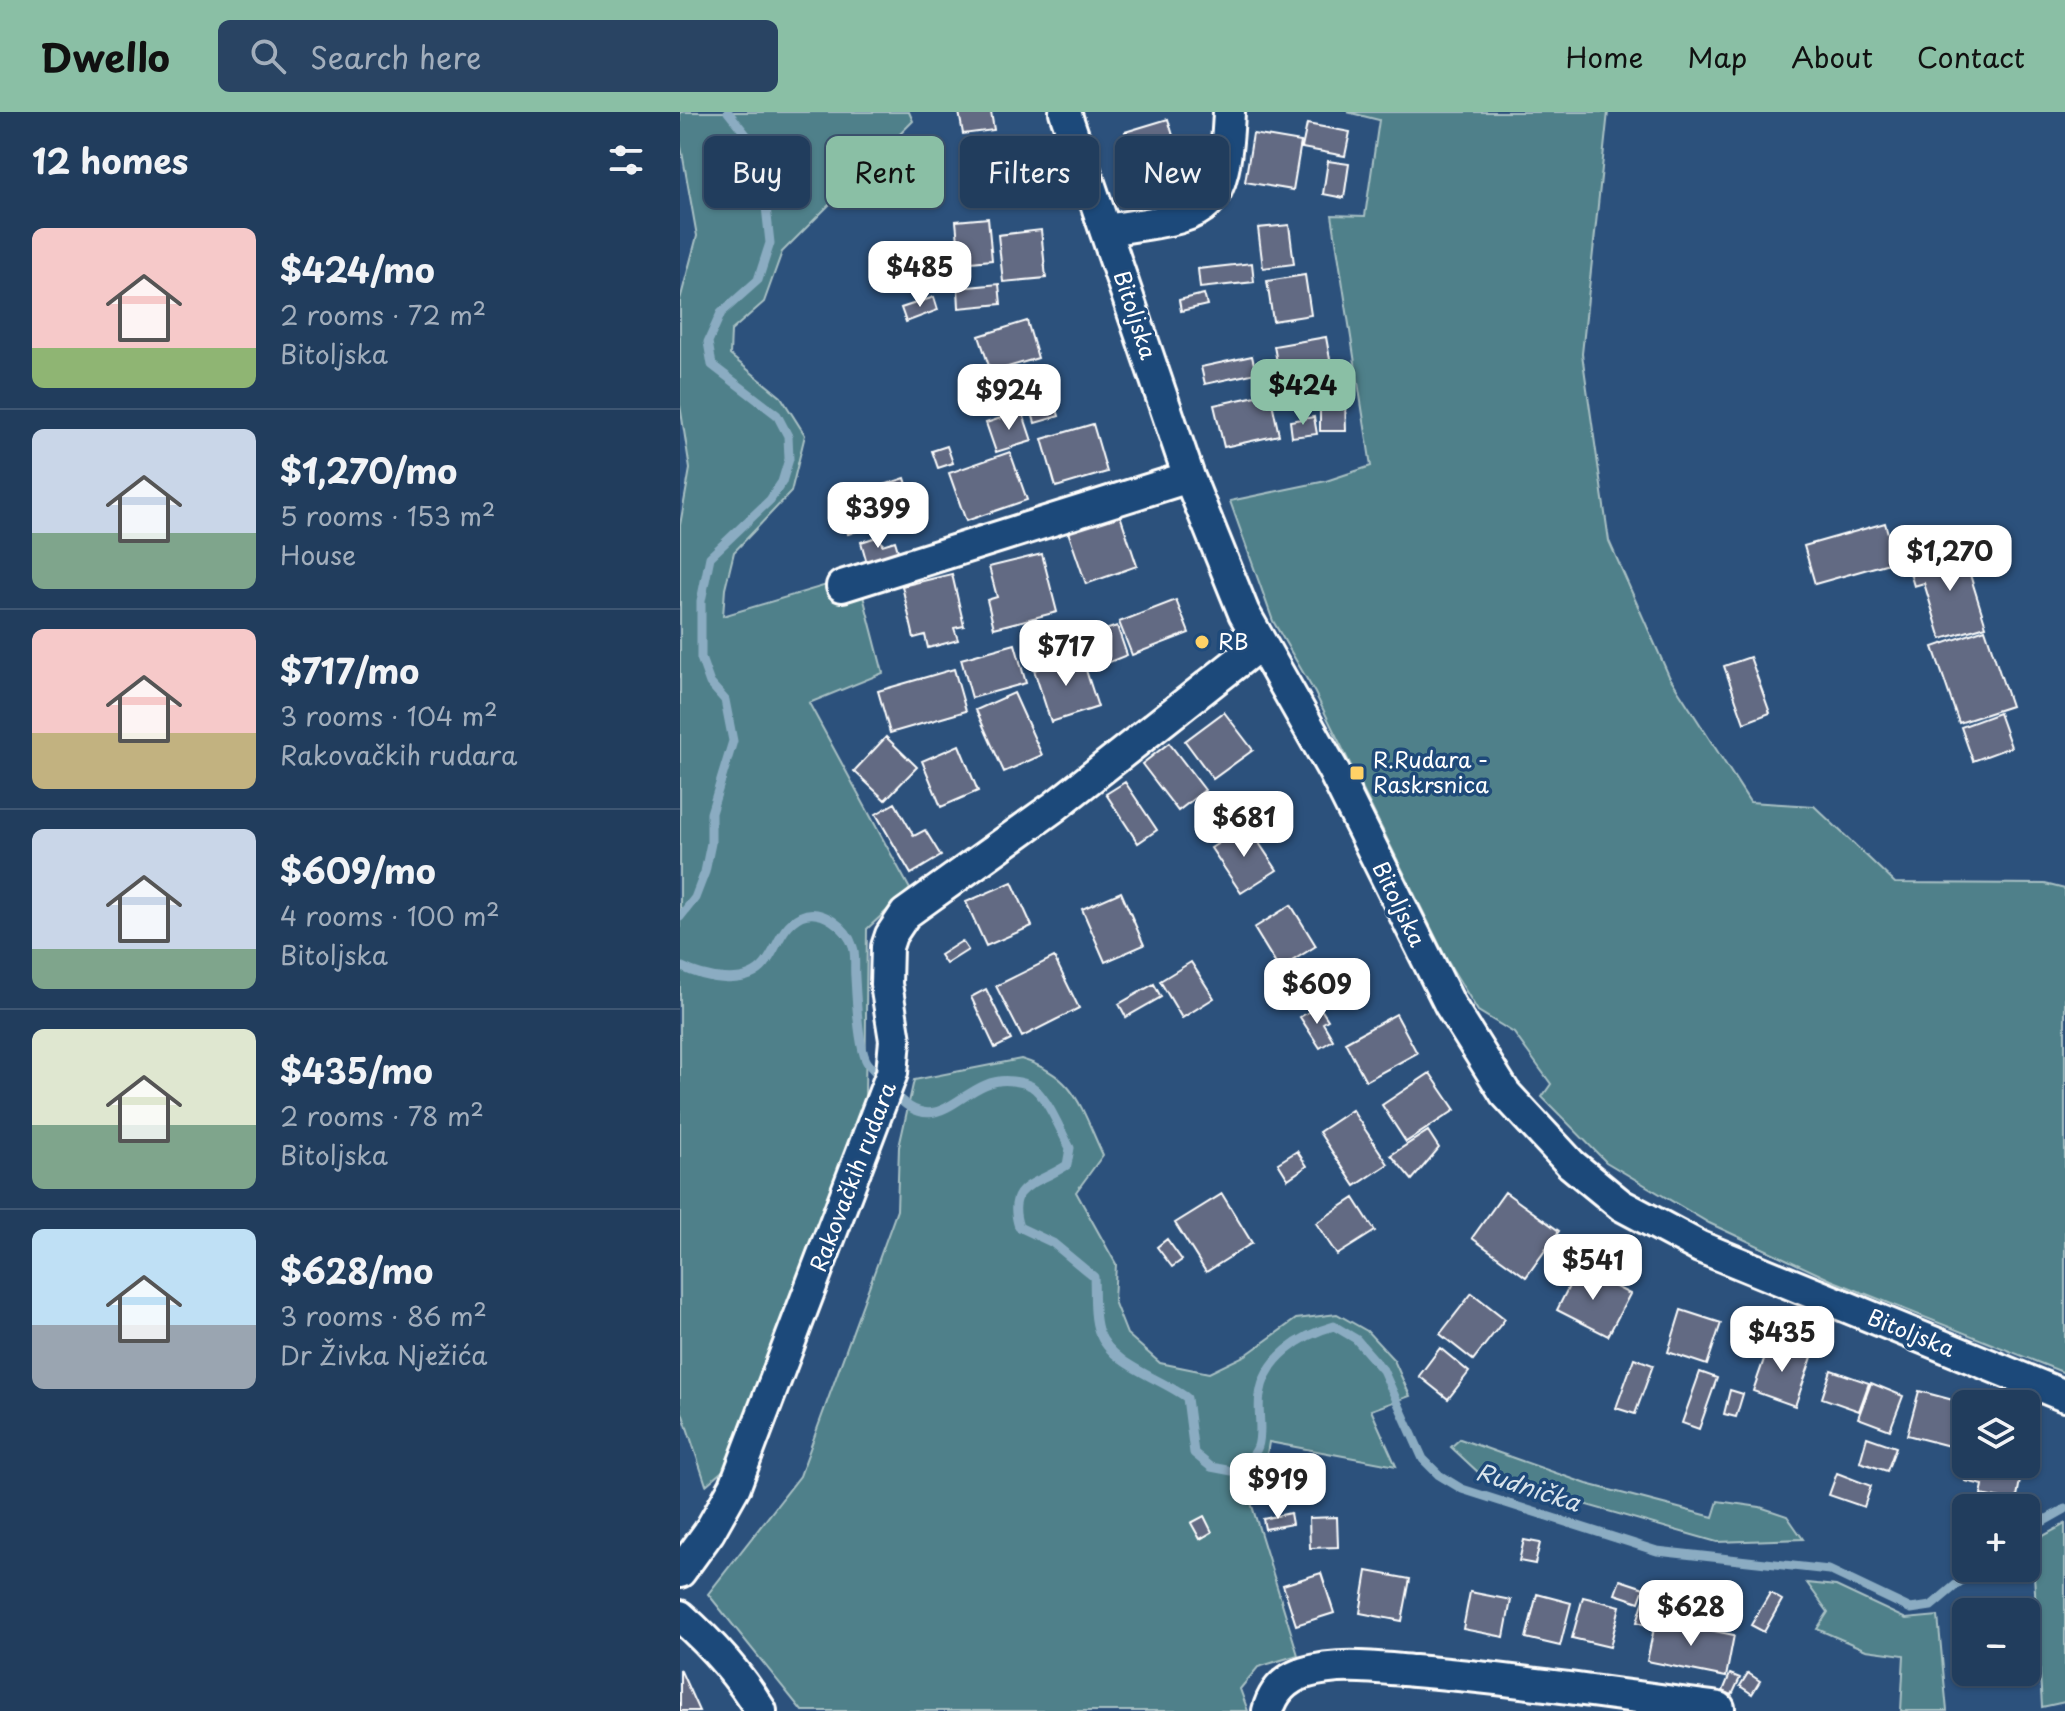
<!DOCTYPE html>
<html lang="en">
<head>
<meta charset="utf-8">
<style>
  body { margin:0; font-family:"Playpen Sans",sans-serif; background:#294463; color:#f1f3f6; height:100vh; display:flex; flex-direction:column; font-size:30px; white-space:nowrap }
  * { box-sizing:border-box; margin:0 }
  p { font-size:26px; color:#a2aebc }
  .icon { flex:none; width:44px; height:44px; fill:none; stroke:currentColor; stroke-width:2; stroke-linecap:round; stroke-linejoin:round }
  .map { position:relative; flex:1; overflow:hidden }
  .side { display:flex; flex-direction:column; background:#213d5d; width:680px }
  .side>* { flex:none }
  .hud { position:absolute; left:24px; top:24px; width:760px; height:72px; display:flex; gap:16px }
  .tools { position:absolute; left:1272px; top:1278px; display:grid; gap:16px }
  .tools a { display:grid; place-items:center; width:88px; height:88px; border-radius:12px; background:#213d5d; box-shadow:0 2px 6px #0004,0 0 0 2px #3e5672; font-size:40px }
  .price { position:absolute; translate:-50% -68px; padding:0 18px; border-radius:16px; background:#fff; color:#222; font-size:26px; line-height:52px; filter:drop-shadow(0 2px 4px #0008) }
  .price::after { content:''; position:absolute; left:50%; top:48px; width:24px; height:18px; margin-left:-12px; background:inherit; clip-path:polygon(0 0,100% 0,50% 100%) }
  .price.active { background:#8abfa5; color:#111 }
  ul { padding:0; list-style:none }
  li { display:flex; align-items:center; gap:24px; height:200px; padding:0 32px }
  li+li { border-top:2px solid #3e5672 }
  li span { display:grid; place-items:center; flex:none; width:224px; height:160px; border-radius:12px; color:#555 }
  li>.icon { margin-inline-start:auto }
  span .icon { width:96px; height:96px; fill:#fffc; stroke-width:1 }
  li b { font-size:34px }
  h2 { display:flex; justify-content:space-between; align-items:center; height:96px; padding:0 32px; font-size:34px }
  .tag { padding:0 28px; border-radius:12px; background:#213d5d; box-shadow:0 2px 6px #0004,0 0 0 2px #3e5672; font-size:28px; line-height:72px }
  .tag.active { background:#8abfa5; color:#111 }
  header { display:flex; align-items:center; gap:48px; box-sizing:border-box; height:112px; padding:0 40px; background:#8abfa5; color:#111 }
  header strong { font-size:38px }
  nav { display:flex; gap:44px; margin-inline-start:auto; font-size:28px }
  .search { width:560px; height:72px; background:#294463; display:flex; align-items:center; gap:20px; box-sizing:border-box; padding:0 28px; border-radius:12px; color:#a2aebc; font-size:30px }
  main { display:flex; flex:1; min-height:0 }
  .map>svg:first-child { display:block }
</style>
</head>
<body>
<header>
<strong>Dwello</strong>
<div class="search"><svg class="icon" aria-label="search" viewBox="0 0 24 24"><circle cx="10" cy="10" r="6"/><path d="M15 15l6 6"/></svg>Search here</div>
<nav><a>Home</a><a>Map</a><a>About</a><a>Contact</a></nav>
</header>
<main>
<section class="side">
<h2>12 homes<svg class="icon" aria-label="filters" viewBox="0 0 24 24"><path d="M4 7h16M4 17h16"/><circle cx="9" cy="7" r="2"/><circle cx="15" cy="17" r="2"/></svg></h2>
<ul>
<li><span style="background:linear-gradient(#f6c9c9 75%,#8fb573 0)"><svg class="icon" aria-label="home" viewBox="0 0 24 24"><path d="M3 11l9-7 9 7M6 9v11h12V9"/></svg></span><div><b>$424/mo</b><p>2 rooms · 72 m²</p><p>Bitoljska</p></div></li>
<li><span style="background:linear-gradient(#c9d6e8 65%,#7fa58c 0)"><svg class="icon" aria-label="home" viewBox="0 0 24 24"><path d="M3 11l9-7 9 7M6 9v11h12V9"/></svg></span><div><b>$1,270/mo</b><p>5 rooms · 153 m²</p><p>House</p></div></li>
<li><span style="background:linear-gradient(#f6c9c9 65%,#c2b280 0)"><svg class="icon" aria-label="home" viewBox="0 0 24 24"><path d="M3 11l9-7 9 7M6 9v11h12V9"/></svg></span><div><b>$717/mo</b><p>3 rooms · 104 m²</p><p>Rakovačkih rudara</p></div></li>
<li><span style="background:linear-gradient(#c9d6e8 75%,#7fa58c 0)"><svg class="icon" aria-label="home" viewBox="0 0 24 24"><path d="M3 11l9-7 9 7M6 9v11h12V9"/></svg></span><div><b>$609/mo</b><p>4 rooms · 100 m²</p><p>Bitoljska</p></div></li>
<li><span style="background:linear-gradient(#dfe7d0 60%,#7fa58c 0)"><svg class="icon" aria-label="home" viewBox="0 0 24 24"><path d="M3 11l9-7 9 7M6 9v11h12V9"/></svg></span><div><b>$435/mo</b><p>2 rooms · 78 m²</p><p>Bitoljska</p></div></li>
<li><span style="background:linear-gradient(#bfe0f5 60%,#9aa5b1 0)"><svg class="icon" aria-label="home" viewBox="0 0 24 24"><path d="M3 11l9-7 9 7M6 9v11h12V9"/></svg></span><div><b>$628/mo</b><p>3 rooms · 86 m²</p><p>Dr Živka Nježića</p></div></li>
</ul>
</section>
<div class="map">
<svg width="1385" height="1599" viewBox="0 0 1385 1599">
  <rect width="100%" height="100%" fill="#2c517c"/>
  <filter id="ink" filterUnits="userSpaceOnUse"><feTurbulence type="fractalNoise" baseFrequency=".0125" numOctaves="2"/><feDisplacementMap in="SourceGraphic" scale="16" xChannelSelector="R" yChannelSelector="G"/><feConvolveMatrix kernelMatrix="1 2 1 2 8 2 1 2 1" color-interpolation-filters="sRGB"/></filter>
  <g filter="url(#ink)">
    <path fill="#50808a" stroke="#a8c0c4" stroke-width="2" d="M0,0H229L233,9L102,140L84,190L51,219L50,243L101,285L125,323L111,380L54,440L45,477L43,504L160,469L182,480L203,561L129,591L230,777L187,817L185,988L46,1356L26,1373L0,1294V413L10,357L0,293V188L17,124L0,29Z
      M667,0H928L902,242L929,429L989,564L1070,690L1134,694L1215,771L1365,772L1385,777V1261L1151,1168L1029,1111L926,1050L862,985L871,972L834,921L798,899L768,850L635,581L593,509L550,389L646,369L691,354L652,103L685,104L699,8Z
      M341,947C396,964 400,994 423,1043L396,1080L436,1152L434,1189L447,1222L480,1251L529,1261L566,1243L616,1207L657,1202L687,1219L714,1248L730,1284L691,1298L716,1354L589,1330L582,1373L569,1384L618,1543L578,1555L560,1577L568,1599H122L28,1482L120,1364L217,1098L219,1035L234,968Z
      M780,1327L907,1372L1033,1405L1038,1389L1080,1395L1107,1404L1123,1427L1037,1430L826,1370L799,1361L771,1335Z
      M1385,1412V1590L1362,1595L1352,1430Z
      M1127,1471L1156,1474L1226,1507L1258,1504L1267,1599H1221L1224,1543L1186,1538L1137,1517L1148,1500Z"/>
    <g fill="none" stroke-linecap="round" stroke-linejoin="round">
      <path stroke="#8bacc2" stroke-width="9" d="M0,805L15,786L25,760L31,731V701L53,629L45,588L30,571L21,546V489L30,445L90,388L102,370L109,347L108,324L97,303L32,253L28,230L41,201L78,168L90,131L80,40L48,0
        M0,854C24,866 66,876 85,852C98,835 101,814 121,804C141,795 167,815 173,835C176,843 174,856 175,865C176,884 178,935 187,950C191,956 198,962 203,968
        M212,979C260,1036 283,962 332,969C340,970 348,971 355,977C370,991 380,1018 390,1036L387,1053C357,1073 325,1072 339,1115L373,1131L414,1165C415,1181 413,1205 419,1220C432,1254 481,1266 507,1286L514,1341L531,1355L552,1359C561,1353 575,1345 578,1334C583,1318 577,1299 580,1283C585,1246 621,1223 654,1214L676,1227L703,1258L743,1347L759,1363L782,1377L977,1439L1149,1458L1231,1497L1251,1494L1296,1456
        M1346,1419L1385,1397"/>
    </g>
    <path fill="#626b83" stroke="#fff" stroke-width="2" d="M279,0H311L314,18L283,22Z
      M488,7L503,57L460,70L445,20Z
      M627,12L670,20L665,44L622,36Z
      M573,22L621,30L613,78L565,70Z
      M350,37L354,84L296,89L291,42Z
      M648,49L669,52L664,86L643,82Z
      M308,106L312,148L280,151L276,109Z
      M609,113L614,152L583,156L578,116Z
      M361,118L366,166L323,170L318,123Z
      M572,151L574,170L520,176L518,157Z
      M625,163L631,203L593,209L587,169Z
      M319,172L321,192L279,196L278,176Z
      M524,182L527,193L501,199L499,188Z
      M254,185L258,198L226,210L221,196Z
      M347,209L358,246L311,260L299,224Z
      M646,225L653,264L601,272L594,234Z
      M572,244L576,261L525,272L521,255Z
      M590,281L599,323L544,335L534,293Z
      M374,288L379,304L355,311L350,294Z
      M665,288L666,319H640V289Z
      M342,299L352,329L316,340L306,311Z
      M634,305L637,322L612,325L610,309Z
      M413,312L427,360L376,375L362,327Z
      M267,334L273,351L258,356L252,339Z
      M330,340L347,388L286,409L269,361Z
      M225,366L238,406L196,420L183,380Z
      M181,399L186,416L168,422L163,405Z
      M439,400L457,454L406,472L387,417Z
      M1205,411L1216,449L1135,472L1124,434Z
      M200,424L202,433L215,429L219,442L187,451L181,430Z
      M1282,437L1306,514L1261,527L1244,471L1234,474L1228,454Z
      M362,442L377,500L314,516L307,488L317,485L309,455Z
      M272,462L284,514L274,516L278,528L248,536L245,523L234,526L222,474Z
      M496,488L509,521L452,543L439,510Z
      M437,514L447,543L427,551L416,521Z
      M1305,517L1331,594L1279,611L1253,535Z
      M335,532L346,571L292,586L281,547Z
      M401,543L418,595L371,610L354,558Z
      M1070,545L1090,601L1064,611L1044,554Z
      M274,557L286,599L210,621L198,579Z
      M334,581L362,643L324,660L296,598Z
      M544,600L573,638L533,667L505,629Z
      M1319,601L1331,635L1293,649L1281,615Z
      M206,625L237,655L205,688L174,659Z
      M489,631L525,678L498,699L462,652Z
      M279,633L298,679L261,695L242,649Z
      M445,670L477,718L458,731L426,682Z
      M215,691L234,724L245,718L261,744L231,762L196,702Z
      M567,713L597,758L561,781L531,736Z
      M332,770L352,814L306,834L286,790Z
      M441,780L464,833L425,850L402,797Z
      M611,793L636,834L599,857L574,816Z
      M282,829L288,838L266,852L260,843Z
      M374,845L399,896L342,925L316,874Z
      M511,850L534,886L502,906L480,869Z
      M474,872L481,885L446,905L439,892Z
      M306,877L331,928L315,936L291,885Z
      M639,894L648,908L643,911L653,928L640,936L620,905Z
      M716,902L737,941L686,969L665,930Z
      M750,961L775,998L726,1030L702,993Z
      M672,998L708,1052L675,1074L639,1020Z
      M748,1019L759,1036L732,1068L711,1043Z
      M617,1039L627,1054L608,1067L598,1051Z
      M825,1080L879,1119L846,1165L792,1126Z
      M542,1082L572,1131L526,1160L495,1111Z
      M674,1086L695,1119L657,1143L636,1111Z
      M487,1127L502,1148L492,1155L477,1135Z
      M898,1156L950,1182L928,1224L877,1198Z
      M792,1181L825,1207L793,1248L760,1222Z
      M1001,1198L1041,1211L1027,1253L988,1240Z
      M1090,1230L1132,1245L1115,1294L1073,1279Z
      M760,1236L789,1260L768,1287L739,1264Z
      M954,1246L973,1253L955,1302L936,1296Z
      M1151,1258L1189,1271L1179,1299L1142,1286Z
      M1020,1260L1037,1266L1019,1317L1002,1311Z
      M1191,1271L1223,1284L1210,1318L1178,1306Z
      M1050,1278L1063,1282L1056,1305L1044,1302Z
      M1239,1279L1288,1292L1277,1336L1227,1323Z
      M1187,1325L1216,1335L1207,1359L1180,1350Z
      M1289,1352H1343L1336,1390L1301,1383L1303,1373L1285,1369Z
      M1157,1361L1191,1374L1184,1395L1149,1383Z
      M610,1401L612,1412L585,1417L583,1407Z
      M524,1404L532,1420L520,1427L511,1411Z
      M657,1405L658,1435L630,1436L629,1406Z
      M844,1428L860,1431L855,1452L839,1449Z
      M687,1459L730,1467L722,1509L680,1501Z
      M641,1461L654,1501L616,1513L603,1473Z
      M940,1468L964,1476L959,1490L935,1482Z
      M967,1478L982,1483L972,1515L957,1510Z
      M790,1480L831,1488L824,1525L783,1517Z
      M1090,1481L1102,1488L1084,1520L1071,1513Z
      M857,1482L891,1491L880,1534L846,1526Z
      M903,1485L940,1494L930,1535L892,1526Z
      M976,1507L1054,1523L1046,1565L967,1549Z
      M0,1557L19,1599H0Z
      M1068,1561L1080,1569L1072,1582L1060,1574Z
      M1050,1562L1060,1566L1052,1583L1043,1579Z"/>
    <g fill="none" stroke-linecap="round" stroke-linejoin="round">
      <g stroke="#fff" stroke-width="36">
        <path id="street" d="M385,0L509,365L564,501L653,658L770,893L825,981L891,1052L941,1093L1020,1135L1385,1284
          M427,118C525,102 544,111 549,0
          M162,474L509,365
          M0,1460L29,1420L55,1374L212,961L215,928L206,872L207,835L211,823L225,802L374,695L579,533
          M0,1504C32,1532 59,1562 81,1599
          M588,1599C593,1580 605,1567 624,1561C659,1550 698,1556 734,1559C836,1567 937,1583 1039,1596"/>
      </g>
      <use href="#street" stroke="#1f4a7a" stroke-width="30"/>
    </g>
  </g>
  <g fill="#ffd166" stroke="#1f4a7a" stroke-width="3">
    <circle cx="522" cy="530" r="8"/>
    <rect x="669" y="653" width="16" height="16" rx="4"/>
  </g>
  <g text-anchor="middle" stroke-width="7" stroke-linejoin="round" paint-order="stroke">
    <g font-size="22" fill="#fff" stroke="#1f4a7a">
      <text transform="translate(455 203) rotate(72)" y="8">Bitoljska</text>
      <text transform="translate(719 792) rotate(64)" y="8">Bitoljska</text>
      <text transform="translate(173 1065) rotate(-69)" y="8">Rakovačkih rudara</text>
      <text transform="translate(1231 1221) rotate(22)" y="8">Bitoljska</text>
    </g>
    <g font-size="22" fill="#fff" stroke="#1f4a7a" text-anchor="start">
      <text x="538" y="538">RB</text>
      <text x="693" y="656">R.Rudara -<tspan x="693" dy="25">Raskrsnica</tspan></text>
    </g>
    <g font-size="24" font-style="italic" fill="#d8e3eb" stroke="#1f4a7a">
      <text transform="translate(848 1376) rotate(18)" y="8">Rudnička</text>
    </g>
  </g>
</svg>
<div class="tools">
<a><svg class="icon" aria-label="layers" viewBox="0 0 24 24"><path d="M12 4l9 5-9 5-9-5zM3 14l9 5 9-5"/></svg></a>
<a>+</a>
<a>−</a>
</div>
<b class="price" style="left:240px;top:197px">$485</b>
<b class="price active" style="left:623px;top:315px">$424</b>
<b class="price" style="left:329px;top:320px">$924</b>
<b class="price" style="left:198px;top:438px">$399</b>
<b class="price" style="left:1270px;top:481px">$1,270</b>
<b class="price" style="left:386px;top:576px">$717</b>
<b class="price" style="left:564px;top:747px">$681</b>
<b class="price" style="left:637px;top:914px">$609</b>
<b class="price" style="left:913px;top:1190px">$541</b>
<b class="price" style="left:1102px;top:1262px">$435</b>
<b class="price" style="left:598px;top:1409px">$919</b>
<b class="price" style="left:1011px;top:1536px">$628</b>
<div class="hud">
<a class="tag">Buy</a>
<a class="tag active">Rent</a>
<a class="tag">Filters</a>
<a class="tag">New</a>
</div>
</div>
</main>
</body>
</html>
